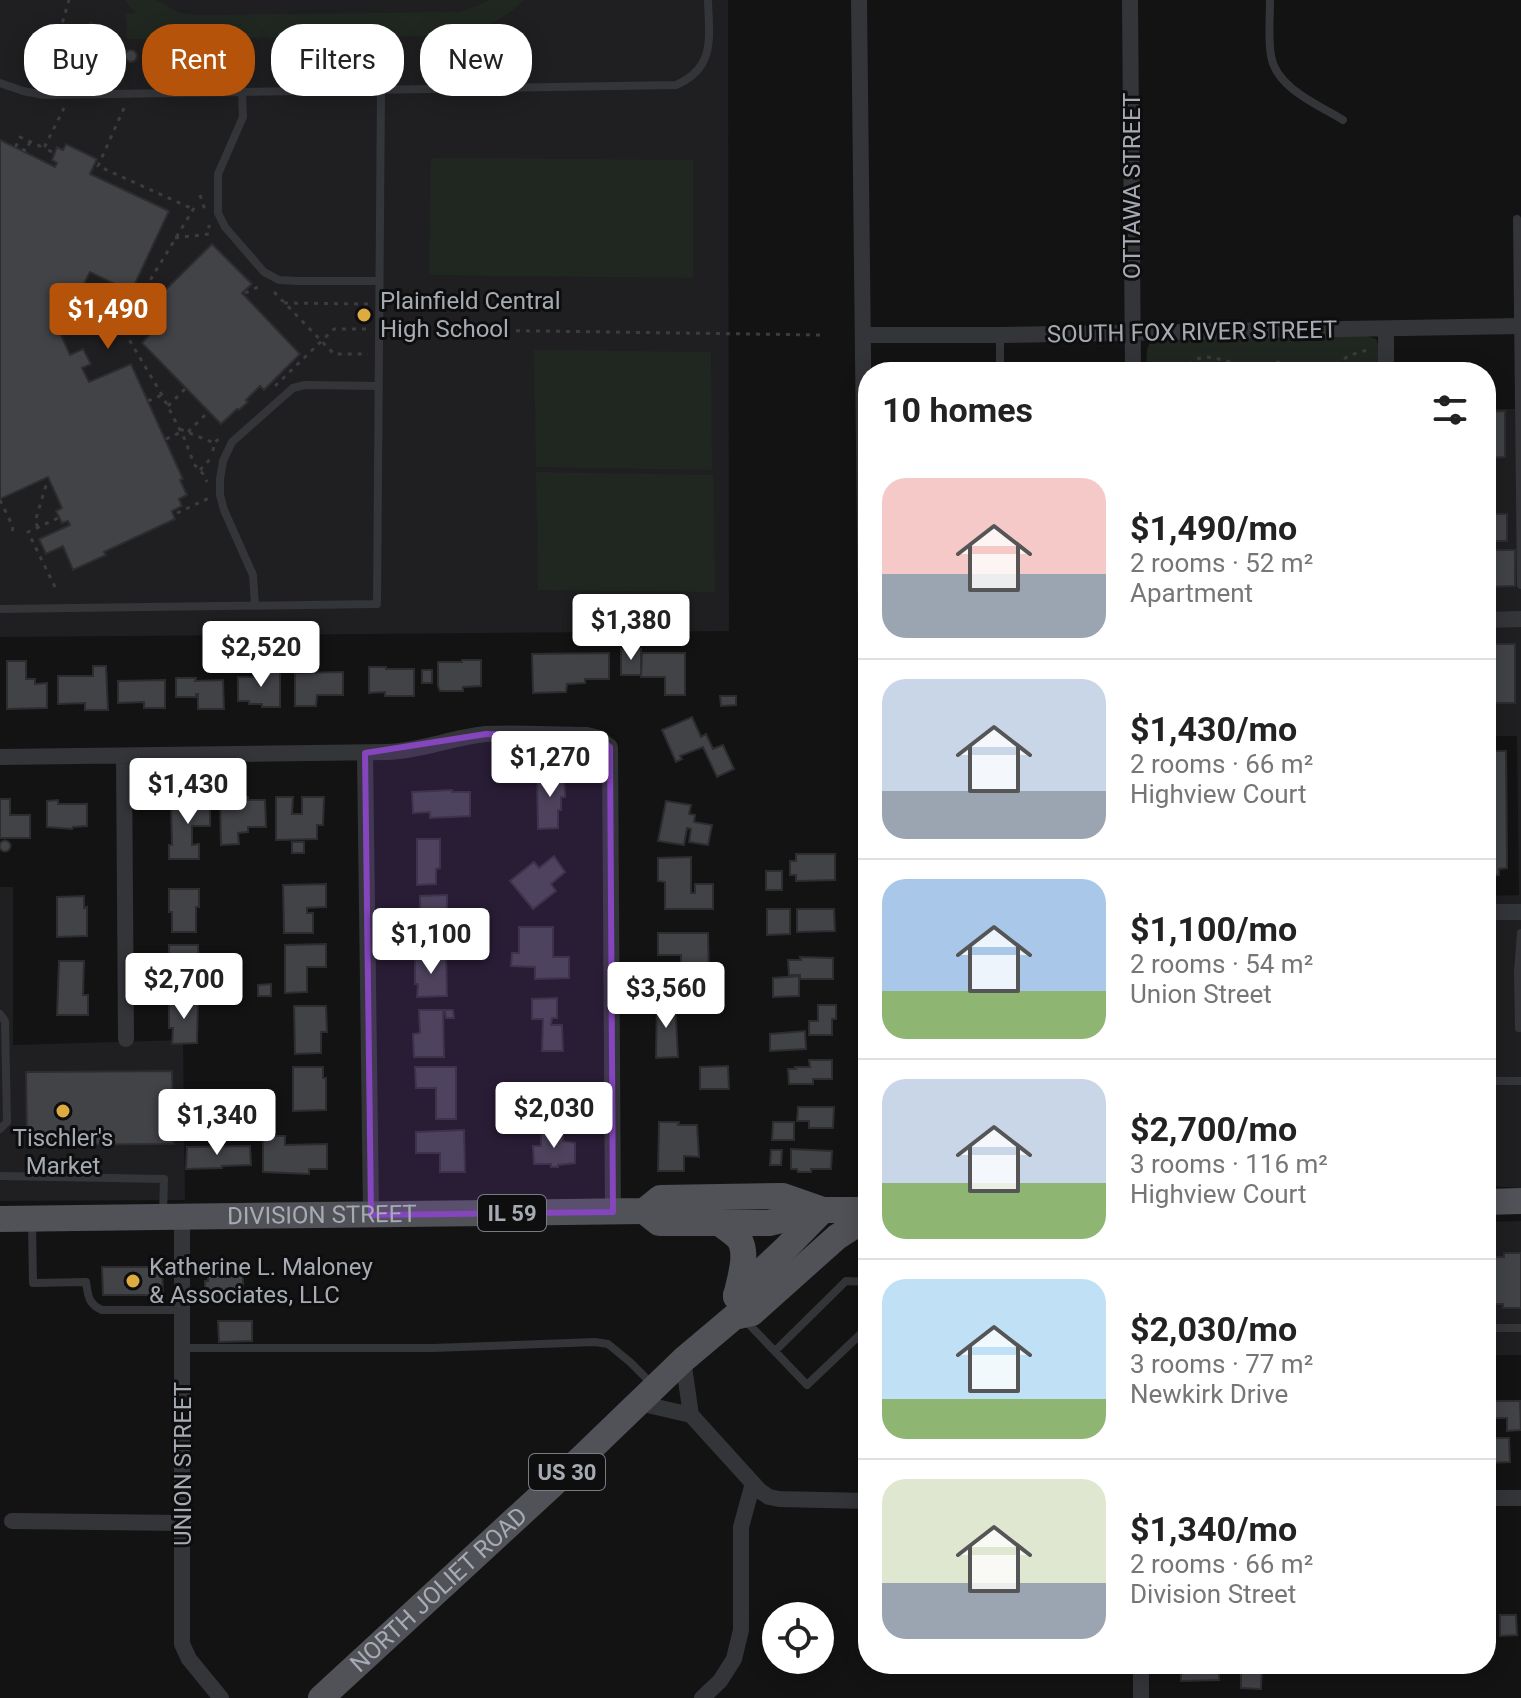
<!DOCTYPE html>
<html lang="en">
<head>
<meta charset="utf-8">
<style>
  body { margin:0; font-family:Roboto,sans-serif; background:#f2f2f2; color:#222; height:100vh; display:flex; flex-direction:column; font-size:30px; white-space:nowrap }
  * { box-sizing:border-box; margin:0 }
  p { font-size:26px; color:#767676 }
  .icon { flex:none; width:44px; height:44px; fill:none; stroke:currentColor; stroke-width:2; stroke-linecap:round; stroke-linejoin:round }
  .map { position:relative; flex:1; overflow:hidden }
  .sheet { position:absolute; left:858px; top:362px; width:638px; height:1312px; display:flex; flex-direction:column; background:#fff; border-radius:32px; box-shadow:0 4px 20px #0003 }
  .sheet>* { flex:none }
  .guide { position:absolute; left:24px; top:24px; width:714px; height:72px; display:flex; gap:16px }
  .buttons { position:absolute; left:762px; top:1602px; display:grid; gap:16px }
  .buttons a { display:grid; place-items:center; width:72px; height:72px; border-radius:50%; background:#fff; box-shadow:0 4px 20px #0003; font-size:40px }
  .price { position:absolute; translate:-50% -68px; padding:0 18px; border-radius:8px; background:#fff; color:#222; font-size:26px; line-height:52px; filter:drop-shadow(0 2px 4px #0008) }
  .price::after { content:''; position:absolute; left:50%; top:48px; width:24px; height:18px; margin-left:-12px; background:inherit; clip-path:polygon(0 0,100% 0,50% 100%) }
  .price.on { background:#b45309; color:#fff }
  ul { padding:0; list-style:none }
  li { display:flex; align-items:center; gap:24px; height:200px; padding:0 24px }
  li+li { border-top:2px solid #e0e0e0 }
  li span { display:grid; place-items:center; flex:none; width:224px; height:160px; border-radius:24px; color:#555 }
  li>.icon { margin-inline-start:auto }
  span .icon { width:96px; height:96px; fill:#fffc; stroke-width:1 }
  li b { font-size:34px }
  h2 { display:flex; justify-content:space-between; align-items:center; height:96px; padding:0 24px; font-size:34px }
  .pill { padding:0 28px; border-radius:32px; background:#fff; box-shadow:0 4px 20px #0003; font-size:28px; line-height:72px }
  .pill.on { background:#b45309; color:#fff }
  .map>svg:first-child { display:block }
</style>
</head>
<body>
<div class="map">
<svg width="1521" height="1698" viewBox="0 0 1521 1698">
  <rect width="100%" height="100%" fill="#131314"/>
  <path fill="#1f1f21" d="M0,0H728L729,631L0,637Z
    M1486,409H1521V1188L1486,1186V896L1519,895L1517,736H1486Z
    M0,887H13V1045L183,1040L185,1200L0,1201Z
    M1521,1221V1355H1486V1222Z"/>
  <path fill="#202721" d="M124,0H156L180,13L198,15L459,12L477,6L490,0H524C503,21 479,31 451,36L127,39L126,14L136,13Z
    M431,158L693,160V278L429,275Z
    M1366,336L1376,339L1378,344L1380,372H1147C1147,361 1144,349 1152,340Z
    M534,350L711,352L712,470L536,467Z
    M536,472L713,475L715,592L538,590Z"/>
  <path fill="#424347" stroke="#2d2d30" stroke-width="2" d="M91,23L108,40L77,70L60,53Z
    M125 56a6 6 0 1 1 12 0a6 6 0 1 1-12 0Z
    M0,140L55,167L57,163L52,160L57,147L63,150L66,144L97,159L90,174L169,211L131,292L90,272L83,286L92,291L84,306L71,300L60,321L150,322V320L154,319L158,315L149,306L212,244L252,284L242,293L300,354L264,390L260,386L246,400L248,402L239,410L237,409L221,424L142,343L151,333H60L70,355L83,349L91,364L82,368L89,382L131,364L183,479L180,480L187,495L179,499L182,506L172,511L175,519L104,552L106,555L73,570L63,546L46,554L39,539L70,525L68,521L62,523L56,511L62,508L48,477L0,499Z
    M1505,411V457L1486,458V412Z
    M1486,514H1507V541H1486Z
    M1486,550H1515V586L1486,587Z
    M1486,644H1515V703H1486Z
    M621,649H641V675H621Z
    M609,653V679H585V683L567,684L566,692L533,693L532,654Z
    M642,653H685V695H665V677H641Z
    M462,660H481V686L463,687V691H440L438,686V662H462Z
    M7,661H26V679H35V684L47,683V708L7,709Z
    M93,666H106L108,710H85V703L58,704V676H93Z
    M264,667H280V707H262V704H249V701H238V677H264Z
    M369,667H386V669H414V696H385V692L369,693Z
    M422,670H432V683H422Z
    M343,672V695H317L316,706H295V673Z
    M176,678H196L195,681L223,680L224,709H198V694H196V697H176Z
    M165,680V708H144V702L118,703V681Z
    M720,696H736V705L721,706Z
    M692,717L701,737L706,734L713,749L723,745L734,769L717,777L703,747L680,756L682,759L676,762L662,730Z
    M1486,751H1506L1507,868L1499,869V875L1486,876Z
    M537,773H564L565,797H561V810H558V828L538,829Z
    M452,790V792H470V816L430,818V812L413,813L412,792Z
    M186,797H210V826H192V845L199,844V859H169V845H172L171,803H186Z
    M220,797H248V800H265L266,827H248V832L238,833L239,844L221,845Z
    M276,797H293L292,814H302V797H324L323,825H317V839L276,840Z
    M0,799H10V815H30V838H0Z
    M58,800V804H87V826L73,827L72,829L47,827V801Z
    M666,801L691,805L689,814L695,815L694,822L712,825L708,845L689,842L691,829L687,828L684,845L658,841Z
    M417,839H440V868L436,869V884L417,885Z
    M-0.5 846a5.5 5.5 0 1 1 11 0a5.5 5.5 0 1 1-11 0Z
    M292,842H304V853H292Z
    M796,854H835V880L796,881V875H790V861H796Z
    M554,856L565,872L551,884L556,891L533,909L510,881L534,862L539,868Z
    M691,857V893H695V884H713V909H665V882L658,881V858Z
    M766,871H782V890H766Z
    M326,884V907L307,908V913H313V933H284L283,885Z
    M169,889H199V907H196V932H172V912H169Z
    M447,895V942L415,943L416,923L420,922V896Z
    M84,896V908L87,907V936L57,937V897Z
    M767,909H790V934L767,935Z
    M797,909H834L835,931L797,932Z
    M519,927H553V957H569V978L535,979V967L511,966L512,953H519Z
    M658,933H708L709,978L681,979V955H658Z
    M326,944V967H307V992L285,993V945Z
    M169,945H198L199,963H196L195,987H172V971H169Z
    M415,955H446L447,996L417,997L418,984H415Z
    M800,957L833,958V979H800V975H789L788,960H801Z
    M59,961H84L83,995H88V1015H57Z
    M799,976V996L773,997V978Z
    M271,984V996H258V985Z
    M557,998V1018H552L551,1025H562L563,1051H542L543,1019H532V999Z
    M169,1000H198L197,1043L172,1044L173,1028H169Z
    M657,1001H675L678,1057L656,1058Z
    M818,1005H836V1019H832V1035H809V1021H818Z
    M294,1006H326L327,1032H321V1053L295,1054Z
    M419,1010H443L444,1057H414L413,1034L420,1033Z
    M445,1010H453L454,1018H446Z
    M805,1031L806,1049L770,1051V1034Z
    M809,1060H832V1079H813V1084H789L788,1069H796L795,1067H810Z
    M728,1066L729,1089H700V1067Z
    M293,1067H323V1078H326V1110L293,1111Z
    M415,1067H456V1119H436V1088H416Z
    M172,1071L174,1144L27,1145L26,1072Z
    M245,1105V1112H236L235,1106Z
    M798,1107H834L833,1128H809V1121H797Z
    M659,1122H679L678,1125H697L699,1157L684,1156V1171H658Z
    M773,1122H794V1140H772Z
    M464,1130L465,1172H440V1153H416V1132Z
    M541,1130H563V1141L575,1143V1163L558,1165V1167H551V1164H534L533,1146H541Z
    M263,1136H285V1145L327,1144V1169H309V1174L263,1172Z
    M250,1146L251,1165L222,1166V1168L186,1169L187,1147Z
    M791,1149L832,1151L831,1169H811V1172H798L797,1169H791Z
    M771,1150H782L781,1165H770Z
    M1504,1253H1521V1308H1503V1304H1487V1257H1504Z
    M243,1265V1289H230V1300H208V1288H205V1281H208V1266Z
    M102,1267H162L163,1295H103Z
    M218,1321H252V1341L219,1342Z
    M1494,1401H1520L1521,1430L1507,1431V1418H1494Z
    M1486,1438H1509L1510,1462L1486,1463Z
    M1500,1615H1516L1517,1635L1500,1636Z
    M1181,1664H1219V1680L1181,1681Z
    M1241,1669H1262L1261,1689L1241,1688Z"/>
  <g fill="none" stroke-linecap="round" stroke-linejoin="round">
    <path stroke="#3b3c40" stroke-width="3" stroke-dasharray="4 6" stroke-linecap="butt" d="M43,79L53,55L69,0
      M124,108L98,166L193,209
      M30,142L26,151L16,146L20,137L44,148
      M52,152L44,148L64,108
      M200,195L205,210
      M194,208L146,287L127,336L162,395L185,440L194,464L204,475L207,482
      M175,238L209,234V225
      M274,292L334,354H368
      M245,293L262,285
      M284,303L368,304V306
      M396,329L822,335
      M1270,362L1271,372
      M1182,372C1203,345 1220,363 1246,365C1269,367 1280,354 1301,372
      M1329,372C1341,357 1354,353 1372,349
      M275,386L334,329H369
      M148,401L162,395
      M168,406L185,389
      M180,429L214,443
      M188,432L208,412
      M166,439L181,432
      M213,451L214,443L220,438
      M200,470L211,458
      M0,500L13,527L11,537
      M177,513L209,498
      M38,527L35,522L47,482
      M55,587L28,532L58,518"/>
    <path stroke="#343539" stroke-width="8" d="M1270,0C1270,18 1268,38 1271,56C1276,88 1319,105 1343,120
      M0,83L23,91L44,95L676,85C716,68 709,37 708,0
      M242,92L243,117L218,174V213L225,227L264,272L279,280L297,281H379
      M1517,219L1521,585
      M1000,335V372
      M255,606L253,575L224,510L220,495V479L223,461L232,442L293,388L305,385L379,386
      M0,609L377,604L381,90
      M0,1014L5,1021L7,1122L0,1129
      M1519,1028L1518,972L1521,933
      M1486,1081H1521
      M0,1176L164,1179L163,1213
      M32,1223L33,1283L86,1282C88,1295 88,1304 102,1310H183
      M744,1319L807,1385L868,1327
      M1486,1328H1521
      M183,1348H433L595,1342L608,1344L630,1362L652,1384
      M775,1351L846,1281L868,1282"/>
    <path stroke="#343539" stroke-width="16" d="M859,0L866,623L868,1069
      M1130,0L1133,372
      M1386,329V372
      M863,335H1000L1521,326
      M1486,620L1521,619
      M365,753L371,1215
      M124,756L126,1039
      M0,757L387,752C421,751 453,737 486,734C520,732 554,735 587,735L599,738L610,747L613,1212
      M1486,912H1521
      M182,1217V1644L189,1659L221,1698
      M683,1360L691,1415L760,1491L769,1497L779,1499L868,1501
      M639,1403L691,1415
      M1486,1498H1521
      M12,1521L183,1523
      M702,1698L720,1681L734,1659L741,1630V1527L753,1483
      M1141,1698V1664"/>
    <g stroke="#515258" stroke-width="26">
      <path d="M1486,1202L1521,1201"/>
      <path d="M644,1211L659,1223H769L823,1210H868"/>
      <path id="s1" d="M0,1219L644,1211L660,1198L783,1196L823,1210"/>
      <path d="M718,1222C724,1227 734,1233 739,1239C749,1254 739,1281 736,1297"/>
      <path d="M736,1295L784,1250L823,1210"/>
      <path id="s2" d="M321,1698L573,1466L683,1360L734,1317L752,1313L837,1237L868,1217"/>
    </g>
  </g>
  <path fill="#8445bd" fill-opacity="0.2" stroke="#8445bd" stroke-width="6" stroke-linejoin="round" d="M486,734L599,738L610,747L613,1212L371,1215L365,753Z"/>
  <g fill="#deab41" stroke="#0e0e0f" stroke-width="3">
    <circle cx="364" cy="315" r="8"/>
    <circle cx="63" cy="1111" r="8"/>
    <circle cx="133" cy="1281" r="8"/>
  </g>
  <g text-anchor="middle" stroke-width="6" stroke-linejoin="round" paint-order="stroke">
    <g fill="#0e0e0f" stroke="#787b82" stroke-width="2">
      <rect x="478" y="1195" width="68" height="36" rx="6"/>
      <rect x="529" y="1454" width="76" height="36" rx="6"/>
    </g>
    <g font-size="22" font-weight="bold" fill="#a6aab3">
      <text x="512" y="1221">IL 59</text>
      <text x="567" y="1480">US 30</text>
    </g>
    <g font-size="24" fill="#a6aab3" stroke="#0e0e0f">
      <text transform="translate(1132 186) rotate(-90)" y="8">OTTAWA STREET</text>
      <text transform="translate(1192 332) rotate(-1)" y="8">SOUTH FOX RIVER STREET</text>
      <text dy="8" stroke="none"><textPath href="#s1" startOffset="322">DIVISION STREET</textPath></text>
      <text transform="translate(183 1464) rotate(-90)" y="8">UNION STREET</text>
      <text dy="8" stroke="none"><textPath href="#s2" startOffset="160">NORTH JOLIET ROAD</textPath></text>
    </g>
    <g font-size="24" fill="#a6aab3" stroke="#0e0e0f" text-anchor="start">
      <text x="380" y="309">Plainfield Central<tspan x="380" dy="28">High School</tspan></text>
      <text x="63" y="1146" text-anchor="middle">Tischler's<tspan x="63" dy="28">Market</tspan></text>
      <text x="149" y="1275">Katherine L. Maloney<tspan x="149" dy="28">&amp; Associates, LLC</tspan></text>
    </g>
  </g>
</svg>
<div class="buttons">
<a><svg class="icon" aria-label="locate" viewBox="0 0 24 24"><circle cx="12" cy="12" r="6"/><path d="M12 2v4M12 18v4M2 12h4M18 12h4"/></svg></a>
</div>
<b class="price on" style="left:108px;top:351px">$1,490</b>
<b class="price" style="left:631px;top:662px">$1,380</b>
<b class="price" style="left:261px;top:689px">$2,520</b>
<b class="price" style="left:550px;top:799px">$1,270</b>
<b class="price" style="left:188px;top:826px">$1,430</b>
<b class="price" style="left:431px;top:976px">$1,100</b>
<b class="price" style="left:184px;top:1021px">$2,700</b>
<b class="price" style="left:666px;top:1030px">$3,560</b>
<b class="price" style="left:554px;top:1150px">$2,030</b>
<b class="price" style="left:217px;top:1157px">$1,340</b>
<div class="guide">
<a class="pill">Buy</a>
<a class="pill on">Rent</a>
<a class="pill">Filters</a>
<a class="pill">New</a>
</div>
<section class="sheet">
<h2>10 homes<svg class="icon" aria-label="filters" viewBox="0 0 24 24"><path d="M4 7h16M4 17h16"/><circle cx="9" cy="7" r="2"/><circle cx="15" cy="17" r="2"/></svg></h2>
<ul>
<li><span style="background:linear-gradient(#f6c9c9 60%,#9aa5b1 0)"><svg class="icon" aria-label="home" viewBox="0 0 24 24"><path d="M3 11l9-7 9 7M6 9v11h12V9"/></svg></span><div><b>$1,490/mo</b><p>2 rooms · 52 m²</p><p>Apartment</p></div></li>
<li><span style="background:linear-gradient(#c9d6e8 70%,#9aa5b1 0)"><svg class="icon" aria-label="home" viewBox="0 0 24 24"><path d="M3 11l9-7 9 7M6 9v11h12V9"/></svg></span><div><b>$1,430/mo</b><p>2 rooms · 66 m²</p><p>Highview Court</p></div></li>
<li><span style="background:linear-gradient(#a9c7e8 70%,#8fb573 0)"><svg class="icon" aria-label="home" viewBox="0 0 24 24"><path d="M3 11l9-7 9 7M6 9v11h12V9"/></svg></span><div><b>$1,100/mo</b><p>2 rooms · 54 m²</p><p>Union Street</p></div></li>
<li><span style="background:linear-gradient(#c9d6e8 65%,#8fb573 0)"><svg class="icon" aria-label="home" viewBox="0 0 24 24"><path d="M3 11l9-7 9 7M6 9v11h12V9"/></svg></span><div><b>$2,700/mo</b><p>3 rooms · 116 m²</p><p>Highview Court</p></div></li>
<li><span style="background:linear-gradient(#bfe0f5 75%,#8fb573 0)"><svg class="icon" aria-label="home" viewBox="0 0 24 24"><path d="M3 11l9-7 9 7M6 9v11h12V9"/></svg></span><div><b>$2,030/mo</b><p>3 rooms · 77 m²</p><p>Newkirk Drive</p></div></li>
<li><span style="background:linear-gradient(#dfe7d0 65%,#9aa5b1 0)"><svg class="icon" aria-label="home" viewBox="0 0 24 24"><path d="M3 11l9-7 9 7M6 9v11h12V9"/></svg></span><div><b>$1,340/mo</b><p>2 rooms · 66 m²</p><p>Division Street</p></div></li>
</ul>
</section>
</div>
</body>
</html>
